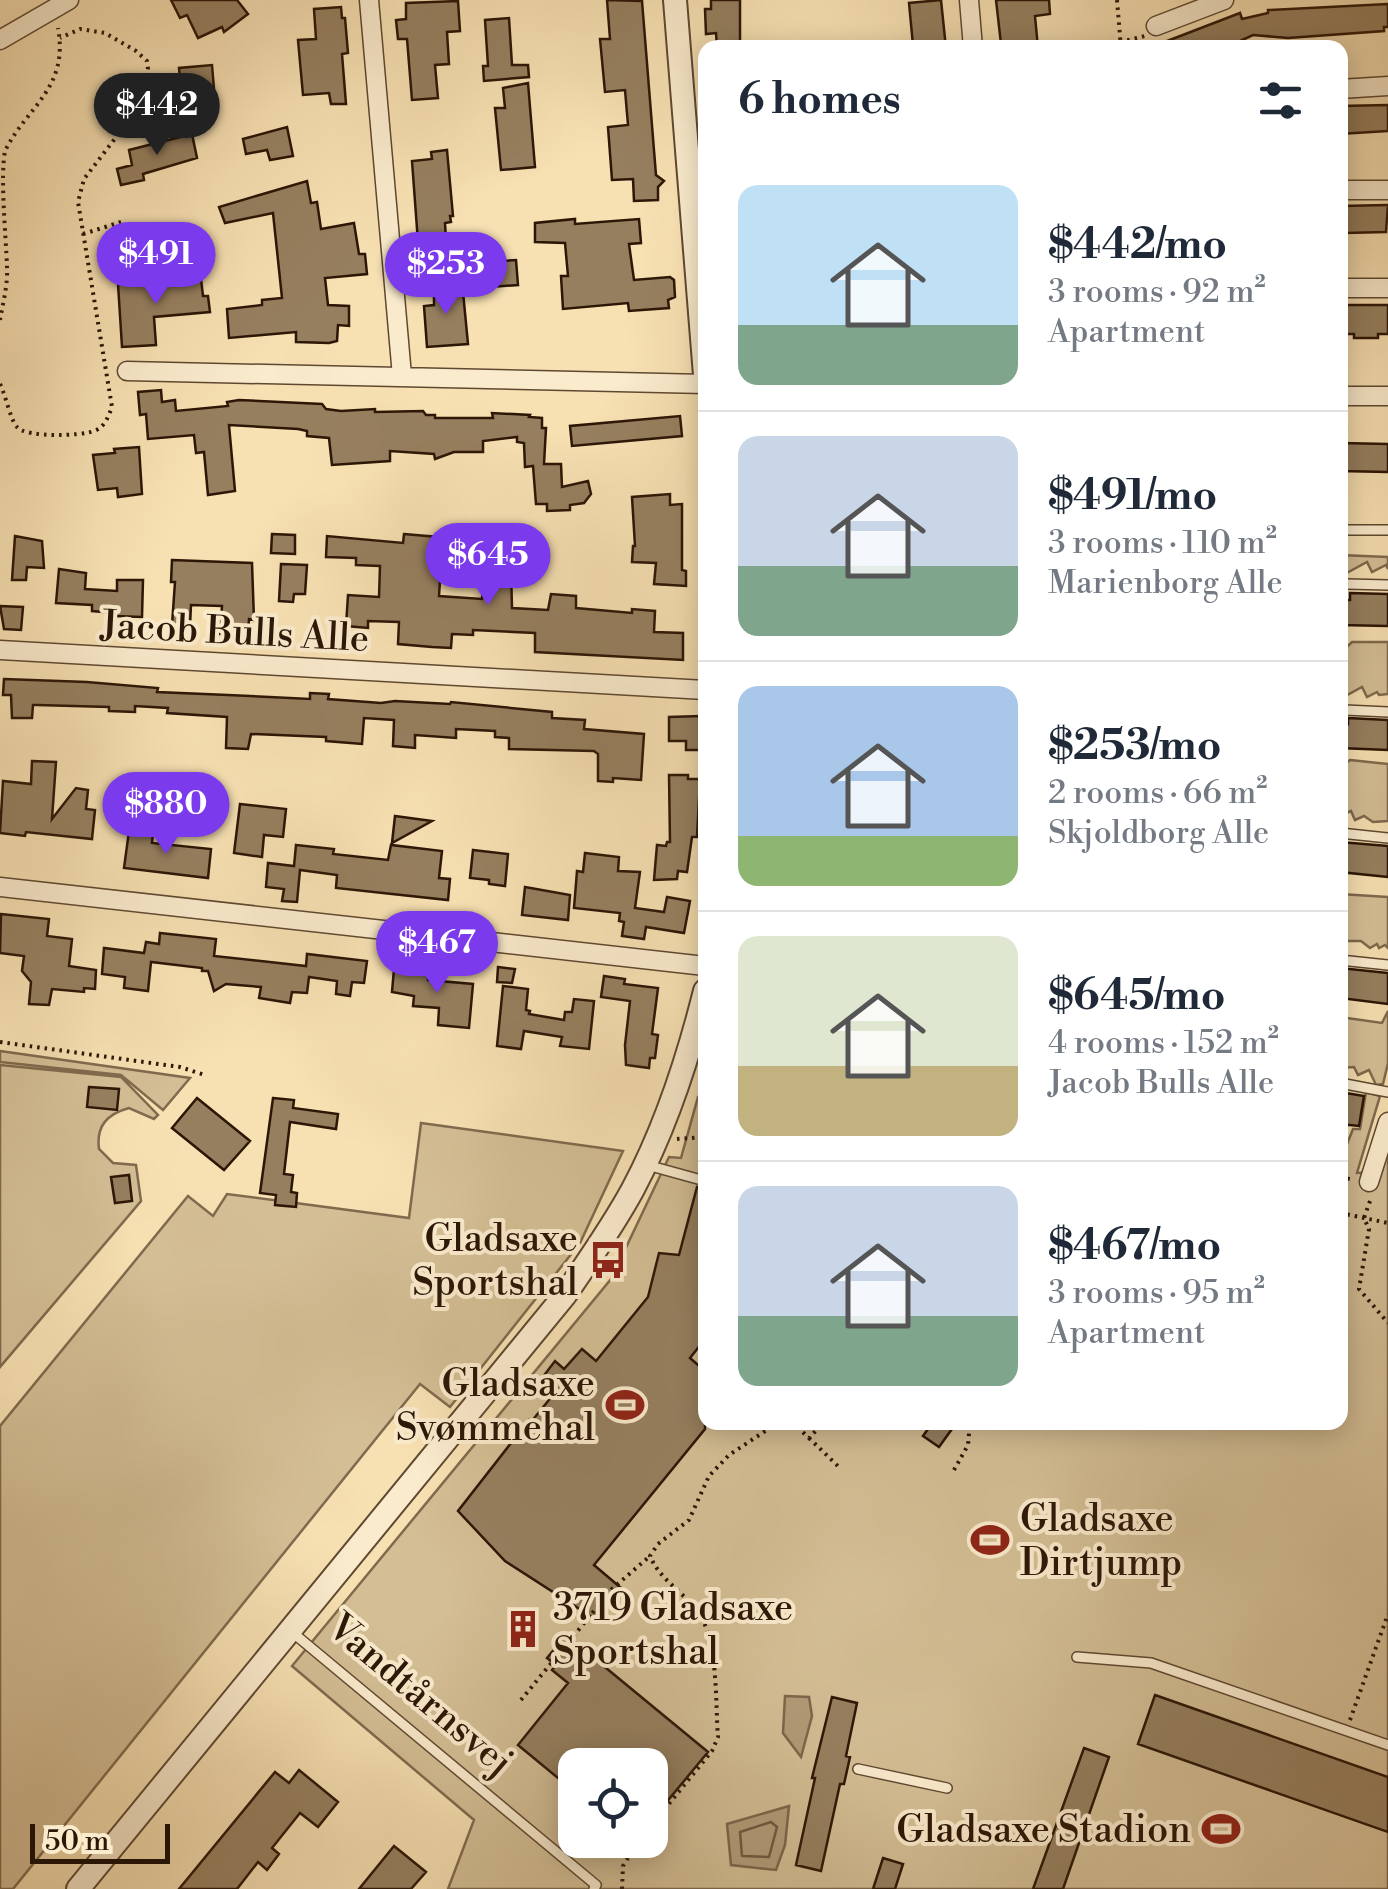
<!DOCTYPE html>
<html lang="en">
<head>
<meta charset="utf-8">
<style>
  body { margin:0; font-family:"Libre Bodoni",serif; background:#f6f6f7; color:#1f2937; height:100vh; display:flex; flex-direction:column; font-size:38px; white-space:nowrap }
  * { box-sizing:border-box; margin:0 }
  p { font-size:32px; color:#747a83 }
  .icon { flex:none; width:55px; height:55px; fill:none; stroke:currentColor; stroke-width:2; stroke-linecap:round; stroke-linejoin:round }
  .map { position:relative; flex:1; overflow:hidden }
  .panel { position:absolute; left:698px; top:40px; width:650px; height:1390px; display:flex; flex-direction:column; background:#fff; border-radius:20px; box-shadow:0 5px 25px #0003 }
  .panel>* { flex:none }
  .controls { position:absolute; left:558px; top:1748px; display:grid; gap:20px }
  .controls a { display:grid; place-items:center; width:110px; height:110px; border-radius:20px; background:#fff; box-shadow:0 5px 25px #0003; font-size:50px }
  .scale { position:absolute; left:30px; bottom:25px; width:140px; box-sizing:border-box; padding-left:10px; border:5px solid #2c1606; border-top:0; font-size:28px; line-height:35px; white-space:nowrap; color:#2c1606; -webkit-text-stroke:8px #faebcd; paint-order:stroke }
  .price { position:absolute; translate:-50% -85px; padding:0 22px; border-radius:35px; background:#7c3aed; color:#fff; font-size:32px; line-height:65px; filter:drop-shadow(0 2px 5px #0008) }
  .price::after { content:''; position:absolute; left:50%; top:60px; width:30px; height:22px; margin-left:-15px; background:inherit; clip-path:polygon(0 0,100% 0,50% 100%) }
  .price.selected { background:#222; color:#fff }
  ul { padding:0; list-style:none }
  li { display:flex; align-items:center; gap:30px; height:250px; padding:0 40px }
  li+li { border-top:2px solid #e0e1e3 }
  li span { display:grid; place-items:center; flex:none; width:280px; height:200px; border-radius:20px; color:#555 }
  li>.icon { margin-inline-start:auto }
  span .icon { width:120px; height:120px; fill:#fffc; stroke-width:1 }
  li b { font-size:42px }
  h2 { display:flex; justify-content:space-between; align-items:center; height:120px; padding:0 40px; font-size:42px }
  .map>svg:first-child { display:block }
</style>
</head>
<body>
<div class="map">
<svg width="1388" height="1889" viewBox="0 0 1388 1889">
  <rect width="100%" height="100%" fill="#f7e0b2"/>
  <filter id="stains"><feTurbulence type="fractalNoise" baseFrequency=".002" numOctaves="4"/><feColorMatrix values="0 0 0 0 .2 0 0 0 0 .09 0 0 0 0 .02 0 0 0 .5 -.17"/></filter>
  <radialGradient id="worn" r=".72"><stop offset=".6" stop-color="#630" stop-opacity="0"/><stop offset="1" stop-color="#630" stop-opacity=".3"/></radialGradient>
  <path fill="#d4be95" stroke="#806a4e" stroke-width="2.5" fill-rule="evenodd" d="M1340,555L1388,557V569L1386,565L1372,572L1367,562L1343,575L1345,581H1340Z
    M1352,642H1388V694L1379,695L1377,692L1367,697L1362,687L1340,699V653Z
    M1350,760L1388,764V821L1373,822L1364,816L1355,820L1351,811L1340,816V768Z
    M1340,894L1388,897V948L1385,945L1379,948L1377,944L1370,948L1361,941H1340Z
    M1388,1011V1063L1383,1084L1376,1085L1369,1070L1358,1075L1354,1067L1340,1068V1017L1382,1023Z
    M0,1051L190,1078L163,1110L121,1075L0,1062Z
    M0,1065L121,1077L158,1115L154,1119L129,1108C107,1114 96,1126 99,1149L113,1163L136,1165L141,1201L0,1367Z
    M1366,1092L1380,1096L1357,1173L1381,1172L1388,1152V1889H448L474,1820L292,1666L611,1279L669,1157L681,1158L698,1097H705V1422H1340V1143L1347,1144L1353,1129H1360ZM575,1765H650V1840H575Z
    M421,1123L623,1151L580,1243L450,1407L420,1384L13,1889H0V1426L188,1196L213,1216L227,1194L409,1218Z"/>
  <path fill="#b29b78" stroke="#7c664a" stroke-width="2.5" d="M785,1696L809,1697L812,1716L801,1757L783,1733Z
    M789,1806L785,1845L776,1870L731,1865L727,1824Z"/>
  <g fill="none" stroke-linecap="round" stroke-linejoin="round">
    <path stroke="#6f583f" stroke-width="2.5" d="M771,1822L777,1827L769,1857L742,1856L740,1832Z"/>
  </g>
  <path fill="#967f5f" stroke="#2c1606" stroke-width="2.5" d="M171,0H237L248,14L224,32L222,27L198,38L187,15L180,18Z
    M607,0L642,1L656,175L664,181L658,187V200L634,201L633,179L612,180L608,127L628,125L625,90L605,92L600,39H610Z
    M711,0H740V48H717L716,33L706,34L705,9H711Z
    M941,0L946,48L913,45L909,3Z
    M996,0H1049L1050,14L1035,16L1038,48H1024L1023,42L1001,44Z
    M458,1L460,31L447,32L449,64L435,65L438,98L412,100L407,39H398L396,20L406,19V3Z
    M1388,4V27H1384V31L1288,38L1253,35L1225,48H1149L1240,13L1242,19L1268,13V10Z
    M341,7L342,18H345L348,53L342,54L346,104H331L329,93L303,95L298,40L316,39L314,9Z
    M509,18L512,65H528L529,77L484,81L483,66H488L485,20Z
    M212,65L215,101L182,104L179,68Z
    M528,83L535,167L501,170L495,108H505L503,88Z
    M1388,105V131L1340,134V106Z
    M287,127L293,156L270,160L267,150L246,154L243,139Z
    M192,134L197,158L143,174L144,180L121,185L117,169L132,165L129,150Z
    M447,150L453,216H450L451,222L445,223L446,240L418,242L412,161L432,159L431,152Z
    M307,181L311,203L317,202L321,229L354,223L359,254H365L367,274L325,278L328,305L349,306V326L338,325L337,341L329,343L296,342V332L229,338L227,309L262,305V300L282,298L273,213L225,223L219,207Z
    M1388,205L1386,232L1345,233V230H1340V206Z
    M575,219V224L639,219L641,243L629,244L634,280L670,277L674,280L675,297L668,300L669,308L629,311L628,303L563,309L561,276H568L565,243L535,242V223Z
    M516,260L518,285L491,287L489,262Z
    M201,279L203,296H208L210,312L154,317L156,345L122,347L118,284Z
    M459,282L460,293L463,292L468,344L427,347L424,306L434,305V285Z
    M1340,305H1388V334H1378V338H1354V334H1340Z
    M161,390L162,402L175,400L176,411L228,406L227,402L239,400L322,404L326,409L341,411L375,409V412L423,411L426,415H435V418H493L492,413L530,415L529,417L542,418V428H546L544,464H561L562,487L588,481L591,494L584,503L570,505V510L547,511V504H536L533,466L525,467L524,443L517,442V437L483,441V452H454L435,459L434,454L390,451V461L332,465L329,438L307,436V431L298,429L229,425L235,491L208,495L204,452L196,453L194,435L148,439L146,414L140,415L138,392Z
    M680,416L682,436L572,446L570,426Z
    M1340,443L1388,444V472L1340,471Z
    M139,447L142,494L118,497L117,488L98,490L93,455L115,453L114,449Z
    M670,494V505L682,504V570L686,571V586L654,584L656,563L632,562L633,546H635L632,497Z
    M272,534L295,535V554L271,553Z
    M404,534L438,537L436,566H441L439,596L482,599L484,569L511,570L512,608L548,610L551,594L576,596V608L632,613V609L655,611L654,632L683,633V660L535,652V633L473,630V635L452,634L451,648L432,647L398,644L399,622L368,621V628L346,626L348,595L379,597L380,566L356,565V558L326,557L327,536L403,543Z
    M15,536L42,541L44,568L27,567L26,580H12Z
    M172,560L252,563L254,620L249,619L248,635L220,634L222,606L191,605L190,626L172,625L175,582H171Z
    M281,564L307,565L305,594H294L293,602L279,601Z
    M59,569L86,573L85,589L117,591V580H143L142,617L115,616L116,613L92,611V605L56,603Z
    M1350,593L1388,594V626L1340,625V600H1350Z
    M0,606L23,607L21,630L4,629Z
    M4,679L87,682L158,688L157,692L228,695L310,699V693L329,694L328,699L381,703L395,701L450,704L451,702L552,712V718L585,720L584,729L644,734L641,780L613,778V782L598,781V754L594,751L509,749V738L495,737V731L456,729V738L415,735V748L393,746L394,720L364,718L362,744L326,741V737L251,734L248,749L226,748L227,717L167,713L168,708L135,706V712L109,711V707L37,705H33L32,718H12L11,695H3Z
    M701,716L700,750H686V741H669V717Z
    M1348,718L1388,720V750L1340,748V723L1348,724Z
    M32,761L56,762L52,819L76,788L88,790L86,809L95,810L92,839L26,832L25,836L0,833L3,781L31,784Z
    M669,775H688V779H700L697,837H692L687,872L678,871L677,879L654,880L657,845L666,846L667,842H670Z
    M240,804L286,809L283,837L264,835L262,857L234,853Z
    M395,816L432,821L392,843Z
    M129,831L153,833L152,843L211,849L208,878L124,868Z
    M1340,842L1388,846V877L1340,872Z
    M296,845L334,849L333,854L388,860L391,845L442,851L439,878L450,879L448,900L336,888L337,875L300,870L297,902L282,901L284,889L266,887L268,863L294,866Z
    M473,850L508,854L505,886L489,884V880L470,878Z
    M585,853L619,857L618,871L640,872L635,908L664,912L667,897L690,901L684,933L646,927L644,939L622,936L624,922L619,921L620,913L574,908L577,871L583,872Z
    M525,887L570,895L568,920L522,915Z
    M1,914L49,919L47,936L72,939L69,966L96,970L95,989L84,988V992L52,989L49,1005L29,1004L31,982L22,971L24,956L0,953Z
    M160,933L216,939L214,956L306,966L307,954L367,961L364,983L352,982L350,996L336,994L337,981L309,977L307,993L292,992L290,1003L259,998L261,987L226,984L214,991L208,971H202V968L151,962L148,991L124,988L125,977L102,974L104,948L144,953L146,942L159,944Z
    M388,949L405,951L403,966L386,964Z
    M498,967L515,969L512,983L497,982Z
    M1340,968L1388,973V1004L1340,998Z
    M394,969L428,973V980L473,984L469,1028L438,1025L439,1008L413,1006L414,996L392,992Z
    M604,976L625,979L624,984L658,988L652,1034L658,1035L655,1058H650L649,1068L626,1065L625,1045L630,1001L601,997Z
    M503,986L528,989L526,1010L530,1011L529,1014L564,1020L565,1012H572L574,999L594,1001L589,1049L560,1046L562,1037L524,1031L521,1049L497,1046Z
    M89,1087L119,1089L117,1110L87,1107Z
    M1340,1092L1364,1096L1359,1126L1340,1124Z
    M197,1098L250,1141L224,1170L172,1128Z
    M273,1098L294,1100L293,1108L338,1114L336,1129L290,1122L284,1174L293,1175L291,1192L297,1193L296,1207L275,1205L276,1195L260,1193Z
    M129,1175L132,1201L115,1203L111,1177Z
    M697,1187L705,1189V1339L690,1358L705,1371V1429L594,1565L621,1588L595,1619L505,1561L458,1511L529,1420L531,1422L557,1390L542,1378L555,1361L564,1369L582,1349L596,1361L648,1297L659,1253L679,1255Z
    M933,1422H957L939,1447L923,1436Z
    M566,1635L708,1752L650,1822V1765H575V1792L518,1745L568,1683L552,1670L556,1665L547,1658Z
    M1155,1695L1388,1777V1832L1138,1744Z
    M832,1697L857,1703L846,1756L850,1757L844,1784H840L821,1871L796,1865L815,1778H812Z
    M1084,1748L1109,1757L1063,1889H1033Z
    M299,1770L338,1802L318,1827L300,1813L272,1848L279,1854L267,1870L258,1862L237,1889H179L275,1772L289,1783Z
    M394,1846L426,1872L411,1889H359Z
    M883,1858L903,1864L895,1889H873Z"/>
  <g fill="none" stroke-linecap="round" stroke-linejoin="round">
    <g stroke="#5f4831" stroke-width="12">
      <path id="service" d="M1340,530H1388
        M1347,584L1388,585
        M1345,710L1388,712
        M1340,833L1388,838
        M1340,960L1388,965
        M1340,1083L1388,1092
        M647,1165L705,1181
        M292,1632L596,1885L594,1889
        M1077,1657L1151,1663L1388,1745
        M858,1769L947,1788"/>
    </g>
    <g stroke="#5f4831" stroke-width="21">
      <path id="minor" d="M369,0L402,376
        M969,0L973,48
        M1156,26L1224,0
        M0,40L69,0
        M1340,89L1388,86
        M1340,190H1388
        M1340,288H1388
        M127,371L705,384
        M1340,396H1388
        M0,650L705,690
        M0,887L705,966
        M1369,1182L1388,1122"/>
    </g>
    <g stroke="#5f4831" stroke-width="26">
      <path id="tertiary" d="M675,0L705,375
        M78,1889L565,1295C589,1260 613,1226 633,1189C666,1127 688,1059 705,991"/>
    </g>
    <path stroke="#2c1606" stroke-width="4" stroke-dasharray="2.5 5" stroke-linecap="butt" d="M1117,0L1121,48
      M1120,42L1145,36
      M83,234L121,222
      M0,320C3,303 8,284 7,267C6,237 0,177 5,151C27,106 69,89 58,28
      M0,384C6,396 10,419 17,427C26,438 81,436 94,431C105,427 108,417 112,407L78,202L84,179L140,106L148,69L147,61L136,51L105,33L80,29L60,38
      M0,1042L180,1067L205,1075
      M677,1139L705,1137
      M1340,1177L1354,1180
      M1370,1201L1364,1218L1369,1229L1359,1289L1388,1323
      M1340,1213L1388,1223
      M792,1422L809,1438L824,1422
      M809,1438L840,1468
      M954,1470L968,1445L970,1422
      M521,1700L612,1589L650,1556
      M1350,1720L1388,1614
      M650,1827L712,1751L718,1737C715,1701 719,1638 696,1609C681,1591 659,1578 650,1556L658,1544L689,1520L709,1476L729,1455L779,1422
      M622,1889L623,1866L639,1840"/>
    <use href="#service" stroke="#faebcd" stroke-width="9"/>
    <use href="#minor" stroke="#faebcd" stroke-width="18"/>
    <use href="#tertiary" stroke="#faebcd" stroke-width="22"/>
  </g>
  <defs>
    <g id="bus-bare" transform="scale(3)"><path d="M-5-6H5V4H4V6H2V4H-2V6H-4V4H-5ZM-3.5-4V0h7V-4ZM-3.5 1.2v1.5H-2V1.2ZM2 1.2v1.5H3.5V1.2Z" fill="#8f2418" stroke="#faebcd" stroke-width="2.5" paint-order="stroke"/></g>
    <g id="stadium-bare" transform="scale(3)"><path d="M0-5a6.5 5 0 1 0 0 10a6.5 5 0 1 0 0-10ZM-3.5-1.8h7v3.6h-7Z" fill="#8f2418" stroke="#faebcd" stroke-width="2.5" paint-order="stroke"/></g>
    <g id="building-bare" transform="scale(3)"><path d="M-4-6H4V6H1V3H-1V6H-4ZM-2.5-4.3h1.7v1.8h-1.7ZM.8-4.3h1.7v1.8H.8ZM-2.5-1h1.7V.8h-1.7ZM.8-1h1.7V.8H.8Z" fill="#8f2418" stroke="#faebcd" stroke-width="2.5" paint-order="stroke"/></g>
  </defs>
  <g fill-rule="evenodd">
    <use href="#bus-bare" x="608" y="1260"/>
    <use href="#stadium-bare" x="625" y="1405"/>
    <use href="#stadium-bare" x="990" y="1540"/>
    <use href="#building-bare" x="523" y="1629"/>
    <use href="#stadium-bare" x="1221" y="1829"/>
  </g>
  <g text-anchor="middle" stroke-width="8" stroke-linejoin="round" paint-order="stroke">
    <g font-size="38" fill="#2c1606" stroke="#faebcd">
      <text transform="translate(235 631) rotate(3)" y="13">Jacob Bulls Alle</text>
      <text transform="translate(421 1694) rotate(40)" y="13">Vandtårnsvej</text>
    </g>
    <g font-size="38" fill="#2c1606" stroke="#faebcd" text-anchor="end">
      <text x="578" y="1251">Gladsaxe<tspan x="578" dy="44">Sportshal</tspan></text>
      <text x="595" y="1396">Gladsaxe<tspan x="595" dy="44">Svømmehal</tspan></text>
      <text x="1020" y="1531" text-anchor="start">Gladsaxe<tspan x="1020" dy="44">Dirtjump</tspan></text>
      <text x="553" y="1620" text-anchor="start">3719 Gladsaxe<tspan x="553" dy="44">Sportshal</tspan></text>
      <text x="1191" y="1842">Gladsaxe Stadion</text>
    </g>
  </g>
  <rect width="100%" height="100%" filter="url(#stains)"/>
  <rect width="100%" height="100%" fill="url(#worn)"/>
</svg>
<div class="controls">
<a><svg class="icon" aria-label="locate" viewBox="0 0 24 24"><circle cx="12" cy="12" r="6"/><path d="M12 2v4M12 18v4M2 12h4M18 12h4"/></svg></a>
</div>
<div class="scale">50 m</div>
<b class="price selected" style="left:157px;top:158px">$442</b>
<b class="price" style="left:156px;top:307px">$491</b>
<b class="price" style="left:446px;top:317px">$253</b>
<b class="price" style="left:488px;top:608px">$645</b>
<b class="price" style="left:166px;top:857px">$880</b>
<b class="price" style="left:437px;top:996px">$467</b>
<section class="panel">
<h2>6 homes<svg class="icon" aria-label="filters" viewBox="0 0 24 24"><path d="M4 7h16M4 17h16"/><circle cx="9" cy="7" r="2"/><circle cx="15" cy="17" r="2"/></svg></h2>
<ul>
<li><span style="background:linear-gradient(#bfe0f5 70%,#7fa58c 0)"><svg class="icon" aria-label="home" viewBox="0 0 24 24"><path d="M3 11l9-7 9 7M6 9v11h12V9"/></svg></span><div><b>$442/mo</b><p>3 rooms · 92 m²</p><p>Apartment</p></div></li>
<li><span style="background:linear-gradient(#c9d6e8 65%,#7fa58c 0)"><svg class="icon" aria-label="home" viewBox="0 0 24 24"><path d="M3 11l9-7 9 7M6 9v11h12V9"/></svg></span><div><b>$491/mo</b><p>3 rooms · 110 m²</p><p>Marienborg Alle</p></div></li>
<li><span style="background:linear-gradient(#a9c7e8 75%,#8fb573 0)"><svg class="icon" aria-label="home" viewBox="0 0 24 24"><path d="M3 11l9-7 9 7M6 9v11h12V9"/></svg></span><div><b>$253/mo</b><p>2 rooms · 66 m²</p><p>Skjoldborg Alle</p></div></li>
<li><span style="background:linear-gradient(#dfe7d0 65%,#c2b280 0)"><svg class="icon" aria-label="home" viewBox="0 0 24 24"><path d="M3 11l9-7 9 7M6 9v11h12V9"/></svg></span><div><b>$645/mo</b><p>4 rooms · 152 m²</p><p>Jacob Bulls Alle</p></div></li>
<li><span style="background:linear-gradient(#c9d6e8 65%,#7fa58c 0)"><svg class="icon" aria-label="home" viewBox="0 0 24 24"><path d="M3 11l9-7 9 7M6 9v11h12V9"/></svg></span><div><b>$467/mo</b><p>3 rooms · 95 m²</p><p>Apartment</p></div></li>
</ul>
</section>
</div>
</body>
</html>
